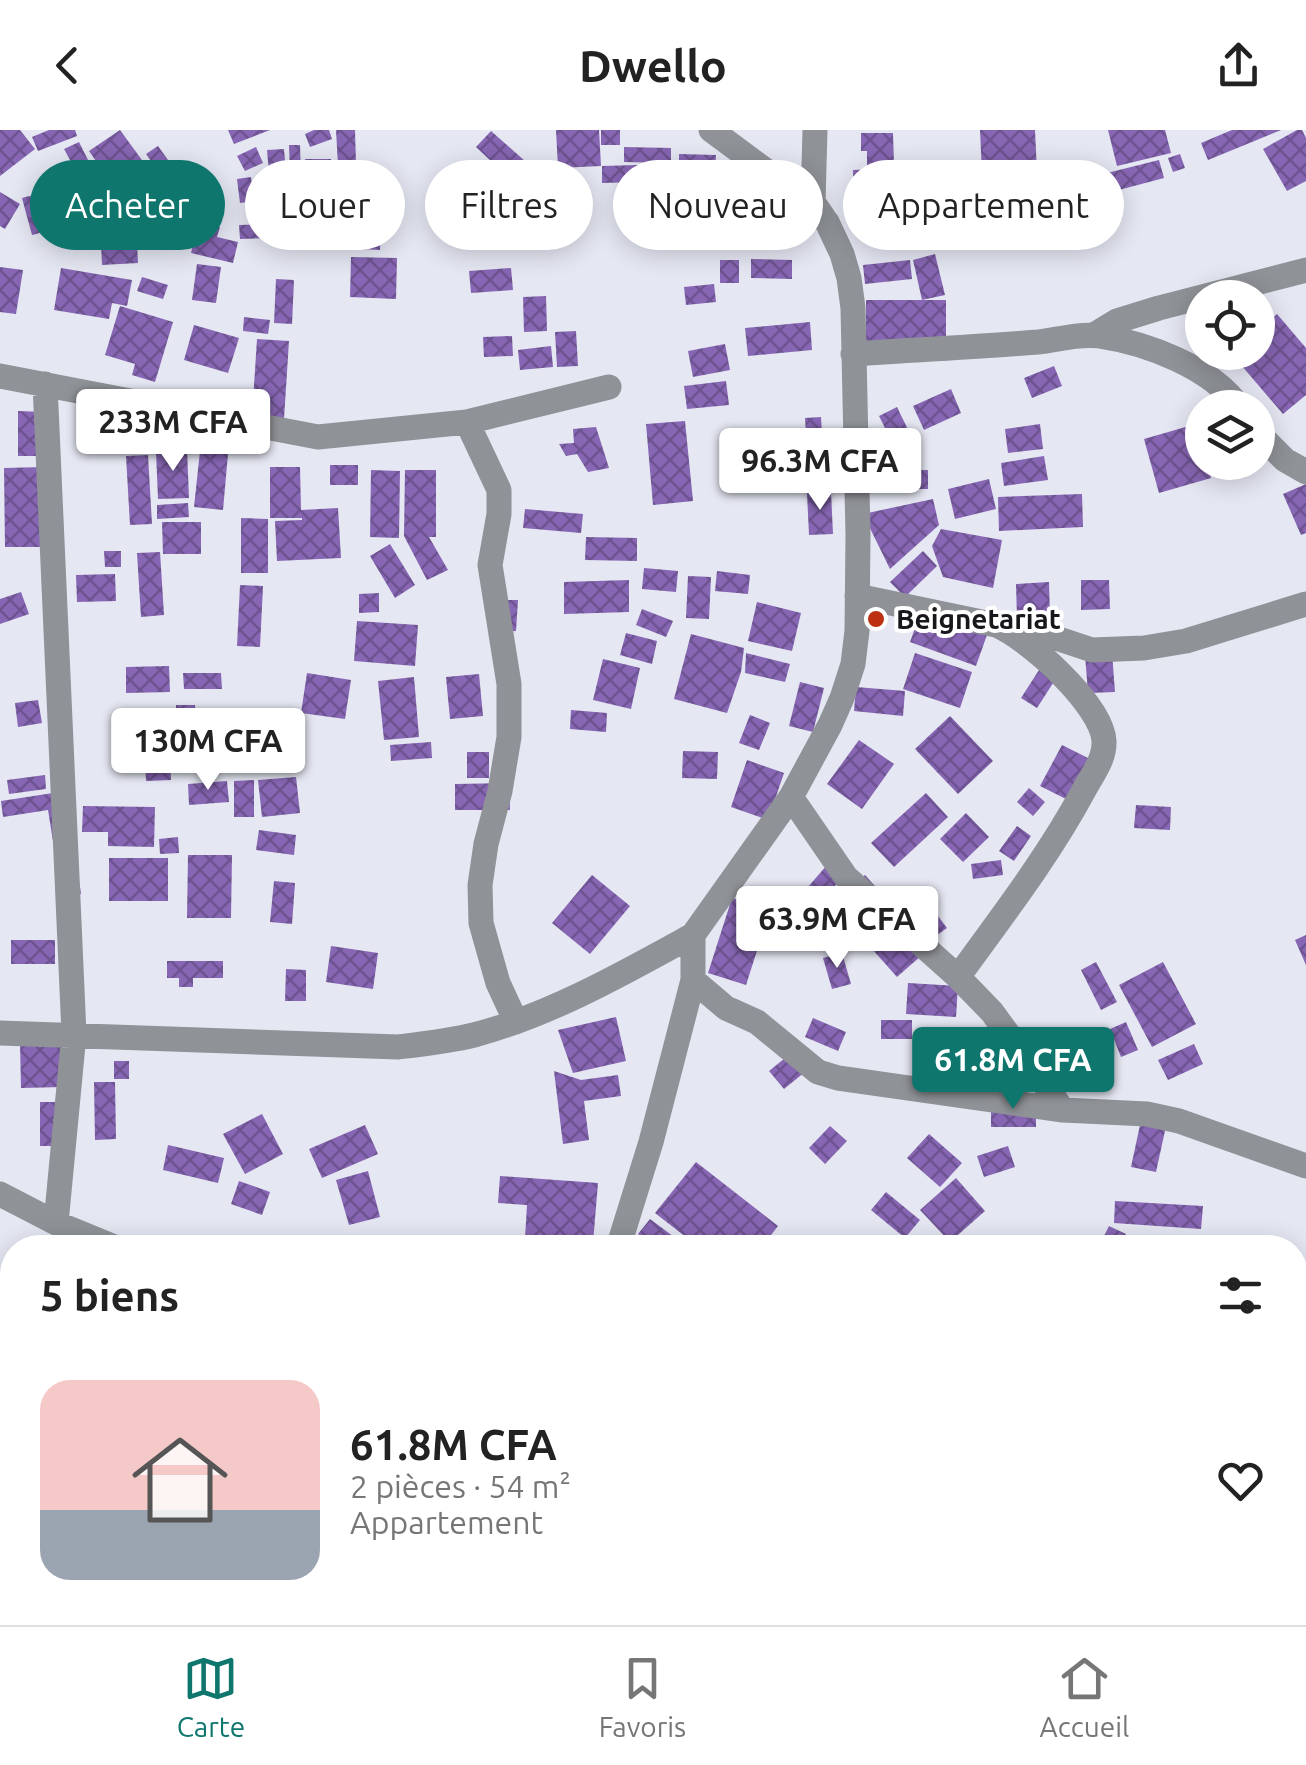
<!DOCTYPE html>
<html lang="fr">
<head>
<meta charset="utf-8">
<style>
  body { margin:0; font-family:Ubuntu,sans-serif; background:#f6f6f6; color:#222; height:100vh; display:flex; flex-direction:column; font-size:38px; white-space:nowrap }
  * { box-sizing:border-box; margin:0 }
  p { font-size:32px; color:#767676 }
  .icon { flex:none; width:55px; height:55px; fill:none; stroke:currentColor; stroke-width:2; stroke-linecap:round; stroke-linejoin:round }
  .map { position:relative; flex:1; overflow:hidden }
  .sheet { position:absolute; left:0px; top:1105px; width:1308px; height:390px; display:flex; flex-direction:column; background:#fff; border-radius:40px 40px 0 0; box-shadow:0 5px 25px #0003 }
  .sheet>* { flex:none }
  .top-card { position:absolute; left:30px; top:30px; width:1248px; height:90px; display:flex; gap:20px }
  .fabs { position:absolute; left:1185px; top:150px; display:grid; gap:20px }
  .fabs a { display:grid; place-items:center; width:90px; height:90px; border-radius:50%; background:#fff; box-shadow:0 5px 25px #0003; font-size:50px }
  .price { position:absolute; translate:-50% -85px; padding:0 22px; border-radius:10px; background:#fff; color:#222; font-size:32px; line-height:65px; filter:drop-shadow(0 2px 5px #0008) }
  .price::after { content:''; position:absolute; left:50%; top:60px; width:30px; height:22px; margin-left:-15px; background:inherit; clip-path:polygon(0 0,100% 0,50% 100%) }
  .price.selected { background:#0f766e; color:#fff }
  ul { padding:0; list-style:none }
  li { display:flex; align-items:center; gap:30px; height:250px; padding:0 40px }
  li+li { border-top:2px solid #e0e0e0 }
  li span { display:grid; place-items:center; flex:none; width:280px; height:200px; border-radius:30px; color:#555 }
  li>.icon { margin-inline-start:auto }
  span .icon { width:120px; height:120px; fill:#fffc; stroke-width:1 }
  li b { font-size:42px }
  h2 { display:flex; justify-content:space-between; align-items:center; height:120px; padding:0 40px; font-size:42px }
  .tag { padding:0 35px; border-radius:45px; background:#fff; box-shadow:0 5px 25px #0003; font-size:35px; line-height:90px }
  .tag.selected { background:#0f766e; color:#fff }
  header { display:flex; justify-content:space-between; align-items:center; height:130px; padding:0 40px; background:#fff; font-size:45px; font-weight:600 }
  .tab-bar { display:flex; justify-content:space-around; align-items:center; height:140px; border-top:2px solid #e0e0e0; background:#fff; font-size:28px; color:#767676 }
  .tab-bar a { display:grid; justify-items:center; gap:5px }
  .tab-bar .selected { color:#0f766e }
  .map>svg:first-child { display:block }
</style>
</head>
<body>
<header><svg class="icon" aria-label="back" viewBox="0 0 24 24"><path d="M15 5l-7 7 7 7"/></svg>Dwello<svg class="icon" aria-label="share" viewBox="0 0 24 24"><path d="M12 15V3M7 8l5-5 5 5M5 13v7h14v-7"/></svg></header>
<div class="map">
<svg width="1306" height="1495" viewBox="0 0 1306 1495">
  <defs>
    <pattern id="building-cross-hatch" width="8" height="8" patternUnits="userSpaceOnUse" patternTransform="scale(2.5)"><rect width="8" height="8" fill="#8766b3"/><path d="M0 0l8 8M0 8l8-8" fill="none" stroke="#6d5391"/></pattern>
  </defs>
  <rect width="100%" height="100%" fill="#e5e7f3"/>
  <path fill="url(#building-cross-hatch)" d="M0,0H20L35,19L0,46Z
    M49,0H75L77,6L38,21L32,7Z
    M120,0L158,52L125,74L119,64L108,73L87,42L98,34L89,21Z
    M228,0H270L234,14Z
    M314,0H329L332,9L310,17L305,4Z
    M336,0H355L356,34L338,35Z
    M556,0H599L601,36L558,38Z
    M601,0H620V15H601Z
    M980,0H1035L1039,85L984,88Z
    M1108,0H1165L1171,23L1117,36Z
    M1232,0H1281L1208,30L1201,13Z
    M1297,0H1302L1306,8V51L1287,61L1263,19Z
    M491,1L525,31L509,48L476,17Z
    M861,3H893L894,34L867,35V21H861Z
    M79,12L90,34L76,41L64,19Z
    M289,15H300L301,44H290Z
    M158,16L168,30L156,38L146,24Z
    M256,17L263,33L245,41L237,26Z
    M624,17L671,18V33L624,32Z
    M284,19L287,53L270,54L267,20Z
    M679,24L716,25L715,42L679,41Z
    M1180,24L1185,38L1173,42L1168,28Z
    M305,29H331V41L305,42Z
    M1159,30L1164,48L1100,65L1095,46Z
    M638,35V52L602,53V36Z
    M878,39L879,78H854L853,40Z
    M887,40H904V57H887Z
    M646,42L666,43L665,64H645Z
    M1088,43L1095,70L1051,81L1044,54Z
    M251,47L254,71L240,73L237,49Z
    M702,47L769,54L765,98L742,96L743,87L714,84L713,91L698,89Z
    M383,49V94H326V50Z
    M293,52H314L315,87L294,88Z
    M70,55L81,92L32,105L22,68Z
    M0,62L20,74L5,99L0,96Z
    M274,75L290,76L289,87L273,86Z
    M136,92L138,133L102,135L100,94Z
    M198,92L220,97L217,107L238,112L233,133L191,123Z
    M273,94V108L240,109L239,95Z
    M326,100L381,103L380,120L325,117Z
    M935,124L945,165L922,170H946V214H866V170H922L913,130Z
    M351,127L397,128L396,169L350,167Z
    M751,129L792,130V149L751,148Z
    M720,130H739V153H720Z
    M910,130L912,149L865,154L863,135Z
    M197,134L221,137L216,173L192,170Z
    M0,137L23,140L16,184L0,182Z
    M61,138L132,150L127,176L112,173L109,189L54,180Z
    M511,138L513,160L471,163L469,141Z
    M142,147L168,155L163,169L137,161Z
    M276,149L294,150L292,194L274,193Z
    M714,154L716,172L686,175L684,157Z
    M546,166L547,201L524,202L523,167Z
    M120,176L173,192L155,252L132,245L135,234L105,225Z
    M1277,184L1306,218V265L1283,284L1230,222H1258V201Z
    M244,187L270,190L268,204L243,201Z
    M810,192L812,220L748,226L745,198Z
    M194,195L239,208L228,243L184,230Z
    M576,201L578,236L557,237L555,202Z
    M512,206L513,226L484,227L483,207Z
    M257,209L289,211L284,289L252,287Z
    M725,214L730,240L693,247L688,221Z
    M551,216L553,237L520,240L518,220Z
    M1054,236L1062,256L1032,268L1024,248Z
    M726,251L729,275L687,279L684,256Z
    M951,259L961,283L924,300L913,276Z
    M217,265L249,273L244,290L212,281Z
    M897,277L914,312L896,320L879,286Z
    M18,281L45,282V326H18Z
    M821,287L824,337L808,338L805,288Z
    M685,291L693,371L653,375L646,294Z
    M1040,294L1043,319L1008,323L1005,299Z
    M1196,294L1202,318V332H1207L1211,348L1159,363L1144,309Z
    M596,297L609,338L588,342L577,324L566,326L559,314L574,313L573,299Z
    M187,319L189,368L158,369L156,321Z
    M200,321L228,324L223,380L194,377Z
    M148,325L152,394L130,395L126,326Z
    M1044,326L1048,350L1004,356L1001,333Z
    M330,335H358V355H330Z
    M44,337L45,417H5L4,338Z
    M270,337H300L301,380L338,378L341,428L277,431L275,391L302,390V388H270Z
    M371,340L400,341L399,408L370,407Z
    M405,340H436V407H429L448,440L427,450L404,406Z
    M898,340H928V359H898Z
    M989,349L996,379L955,389L948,359Z
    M1306,354V403L1301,405L1283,364Z
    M831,362L833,404L809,405L807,363Z
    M1082,364L1083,397L999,401L998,367Z
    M933,369L939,395L890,439L863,384Z
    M188,373L189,387L157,389V375Z
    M525,379L583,384L581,403L523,398Z
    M241,388L268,389V443H241Z
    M162,392H201V424H163Z
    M941,399L1002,410L993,458L943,447L932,416Z
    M586,407L637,408V431L585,430Z
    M390,414L415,455L395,468L370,426Z
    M104,421H121V437H105Z
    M923,421L937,436L905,467L890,452Z
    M160,422L164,485L141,487L137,423Z
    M644,438L678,441L676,462L642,459Z
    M717,441L750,445L748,464L715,461Z
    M115,444L116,471L77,472L76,445Z
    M688,446L711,447L709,489L686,488Z
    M629,450V482L564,484V452Z
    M1081,450H1109L1110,479L1081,480Z
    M1049,452L1050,487L1017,488L1016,454Z
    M240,455L263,456L260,517L237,516Z
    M21,462L29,484L0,494V469Z
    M379,463V482L359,483V464Z
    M504,470H518L516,501L500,502Z
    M757,472L801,483L792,521L748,511Z
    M642,479L673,491L666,507L636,495Z
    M922,479L988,502L976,536L910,512Z
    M357,491L418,495L415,536L354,531Z
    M626,503L657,511L652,534L620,525Z
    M691,504L744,518L741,542L727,583L674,569Z
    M746,523L790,534L785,552L745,543Z
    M915,523L972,542L960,578L903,559Z
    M1112,523L1115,562L1088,563L1085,525Z
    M603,529L640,538L631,579L593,570Z
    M169,536L170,562L126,563V537Z
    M1039,540L1055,550L1037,578L1021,568Z
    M183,543H221L222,559H184Z
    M307,543L351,550L345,589L301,583Z
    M479,544L483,586L450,589L446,547Z
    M414,547L419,607L384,610L378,551Z
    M800,552L824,558L813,602L789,596Z
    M856,557L905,561L903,586L854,581Z
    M38,570L42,593L18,597L15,573Z
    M176,575H195L196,593L176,594Z
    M571,580L607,583L606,602L570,599Z
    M750,585L770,593L759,620L739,613Z
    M950,586L993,631L958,664L915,619Z
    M169,599L171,650L146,651L144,600Z
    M859,610L894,634L862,679L827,654Z
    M431,612L432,628L391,631L390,615Z
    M1062,615L1094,631L1072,672L1040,656Z
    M683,621L718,622L717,649L682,648Z
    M467,622H489V648H467Z
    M747,630L784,643L768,690L731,677Z
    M45,645L46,659L9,664L7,650Z
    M296,647L300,683L262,687L258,650Z
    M254,650V687H234V651Z
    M227,651L229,672L189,675L188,654Z
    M509,653L510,680H455V654Z
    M1029,658L1045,672L1033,686L1017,672Z
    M66,661L81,764L62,767L48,680L3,687L1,671Z
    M926,663L948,687L894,737L871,713Z
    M1136,675L1171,677L1170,700L1134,698Z
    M83,676L155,677L154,717L108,716V702H82Z
    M966,683L989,707L963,732L940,709Z
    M1017,696L1031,706L1014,731L999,721Z
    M259,700L296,705L294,725L256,720Z
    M178,707L179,723L160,724L159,709Z
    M188,725H232L231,788H187Z
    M109,728H168V771H109Z
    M1001,730L1003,745L973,749L971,734Z
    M827,735L842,748L822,770L808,757Z
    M592,745L630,776L590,824L552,793Z
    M865,745L930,818L897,847L832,774Z
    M274,751L295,753L292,794L270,792Z
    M732,768L770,780L746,855L708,843Z
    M925,769L947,798L933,808L912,779Z
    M1306,805V835L1295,810Z
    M11,810H55V834H11Z
    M331,816L378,823L373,859L326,852Z
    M842,823L851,854L832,859L823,828Z
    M167,831H223V848H193V857H179V848H167Z
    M1096,832L1117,872L1101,880L1081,840Z
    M1163,832L1196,894L1152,917L1119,855Z
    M286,839L306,840V871H285Z
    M908,853L958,856L956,887L906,884Z
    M616,887L626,931L573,943L558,900Z
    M813,888L846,902L838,921L805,907Z
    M881,890H912V909H881Z
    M1126,892L1138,920L1121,927L1110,899Z
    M1097,905L1101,933L1069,938L1064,911Z
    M62,912L64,957L21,958L20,913Z
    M1194,914L1203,934L1168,950L1158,930Z
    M790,924L805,942L784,959L769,941Z
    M114,931H129V949H114Z
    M554,941L581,950L618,945L621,966L584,971L589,1010L563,1014Z
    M94,952H115L116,1009L95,1010Z
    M991,968H1036V997H991Z
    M40,972H61L62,1016H40Z
    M1143,981L1168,987L1156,1042L1131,1037Z
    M262,984L283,1024L245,1044L223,1004Z
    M365,995L378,1024L322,1048L309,1019Z
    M830,996L847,1011L825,1034L809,1018Z
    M929,1004L962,1033L940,1057L907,1028Z
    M168,1015L224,1028L218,1053L163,1040Z
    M1008,1016L1015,1037L984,1047L977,1026Z
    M696,1032L778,1096L761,1118H700L655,1083Z
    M368,1041L380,1087L349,1095L336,1050Z
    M500,1046L598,1053L593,1113L525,1108L527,1075L498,1073Z
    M956,1048L985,1081L950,1112L920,1080Z
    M239,1051L270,1062L262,1085L231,1074Z
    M886,1062L920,1090L905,1108L871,1080Z
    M1115,1071L1203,1076L1201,1099L1114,1093Z
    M650,1089L689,1118H656L638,1104Z
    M1109,1096L1126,1104L1119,1118L1099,1116Z
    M12,1304V1350L0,1358V1313Z
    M43,1482H95V1495H43Z
    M211,1482H229L236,1495H198L196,1491Z
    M1137,1482H1165L1177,1495H1123Z
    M1079,1483L1080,1495H1048L1047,1485Z
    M21,1484H37L36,1495H21Z"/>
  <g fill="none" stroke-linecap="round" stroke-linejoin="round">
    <path stroke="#8f9297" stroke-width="25" d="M815,0L813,72L824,88
      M1094,205L1117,191L1159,178L1306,140
      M853,224C914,220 976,217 1038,212C1057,210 1079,203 1099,206C1146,213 1212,237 1240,278
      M0,246L318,307L467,292L609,257
      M45,254L74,904L56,1093
      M467,292L499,360V384L490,435L509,554V607L500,661L486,714L480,755L481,793L498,853L516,892
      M1258,303L1285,330L1306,342
      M857,466L996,495C1028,508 1102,575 1104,611C1105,629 1092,645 1084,660C1048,727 1002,786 958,847
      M1011,498L1047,505L1092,520L1144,518L1186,511L1306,474
      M791,667L846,747L958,847L992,882L1063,980L1147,984L1179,991L1306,1036
      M693,850L726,878L757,892L818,942L838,948L1063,980
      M0,903L398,917C423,914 450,911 474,905C550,885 624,843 693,805
      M0,1064L56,1093L117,1118
      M618,1118L651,1012L693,850V805L791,667L830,595L842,568L853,534L857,501L858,405L853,178L849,148L842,124L827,92L780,51L711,0
      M0,1246L12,1268
      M1295,1352L1306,1338
      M0,1453L12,1448
      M807,1482L813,1495
      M885,1482L907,1495
      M586,1495L590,1482
      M1176,1495L1188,1482"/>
  </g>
  <circle fill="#bc3111" stroke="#fff" stroke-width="4" cx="876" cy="489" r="10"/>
  <g text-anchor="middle" stroke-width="8" stroke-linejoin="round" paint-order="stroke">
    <g font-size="28" font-weight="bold" fill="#17171c" stroke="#fff" text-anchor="start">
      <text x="896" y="499">Beignetariat</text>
    </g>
  </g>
</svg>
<div class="fabs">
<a><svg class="icon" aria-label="locate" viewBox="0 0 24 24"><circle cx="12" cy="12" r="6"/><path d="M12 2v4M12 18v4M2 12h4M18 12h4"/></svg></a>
<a><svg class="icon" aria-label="layers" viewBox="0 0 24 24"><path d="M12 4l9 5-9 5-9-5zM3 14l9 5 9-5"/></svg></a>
</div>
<b class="price" style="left:173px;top:344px">233M CFA</b>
<b class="price" style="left:820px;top:383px">96.3M CFA</b>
<b class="price" style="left:208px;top:663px">130M CFA</b>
<b class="price" style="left:837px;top:841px">63.9M CFA</b>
<b class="price selected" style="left:1013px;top:982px">61.8M CFA</b>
<div class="top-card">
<a class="tag selected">Acheter</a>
<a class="tag">Louer</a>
<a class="tag">Filtres</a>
<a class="tag">Nouveau</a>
<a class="tag">Appartement</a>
</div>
<section class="sheet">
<h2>5 biens<svg class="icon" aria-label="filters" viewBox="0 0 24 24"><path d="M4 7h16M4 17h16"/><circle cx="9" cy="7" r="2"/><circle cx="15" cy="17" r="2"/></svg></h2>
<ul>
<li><span style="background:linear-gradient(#f6c9c9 65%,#9aa5b1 0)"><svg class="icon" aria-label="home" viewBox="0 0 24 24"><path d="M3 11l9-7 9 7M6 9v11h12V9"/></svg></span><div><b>61.8M CFA</b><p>2 pièces · 54 m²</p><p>Appartement</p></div><svg class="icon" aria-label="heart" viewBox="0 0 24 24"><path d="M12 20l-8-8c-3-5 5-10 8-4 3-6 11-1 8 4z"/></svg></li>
</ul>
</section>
</div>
<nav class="tab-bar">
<a class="selected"><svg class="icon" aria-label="map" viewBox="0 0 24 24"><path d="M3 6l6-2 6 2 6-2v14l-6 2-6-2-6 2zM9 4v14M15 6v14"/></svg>Carte</a>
<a><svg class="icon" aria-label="saved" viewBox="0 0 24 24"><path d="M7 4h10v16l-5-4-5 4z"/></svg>Favoris</a>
<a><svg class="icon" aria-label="home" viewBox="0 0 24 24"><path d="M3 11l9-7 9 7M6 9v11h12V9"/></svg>Accueil</a>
</nav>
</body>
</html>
